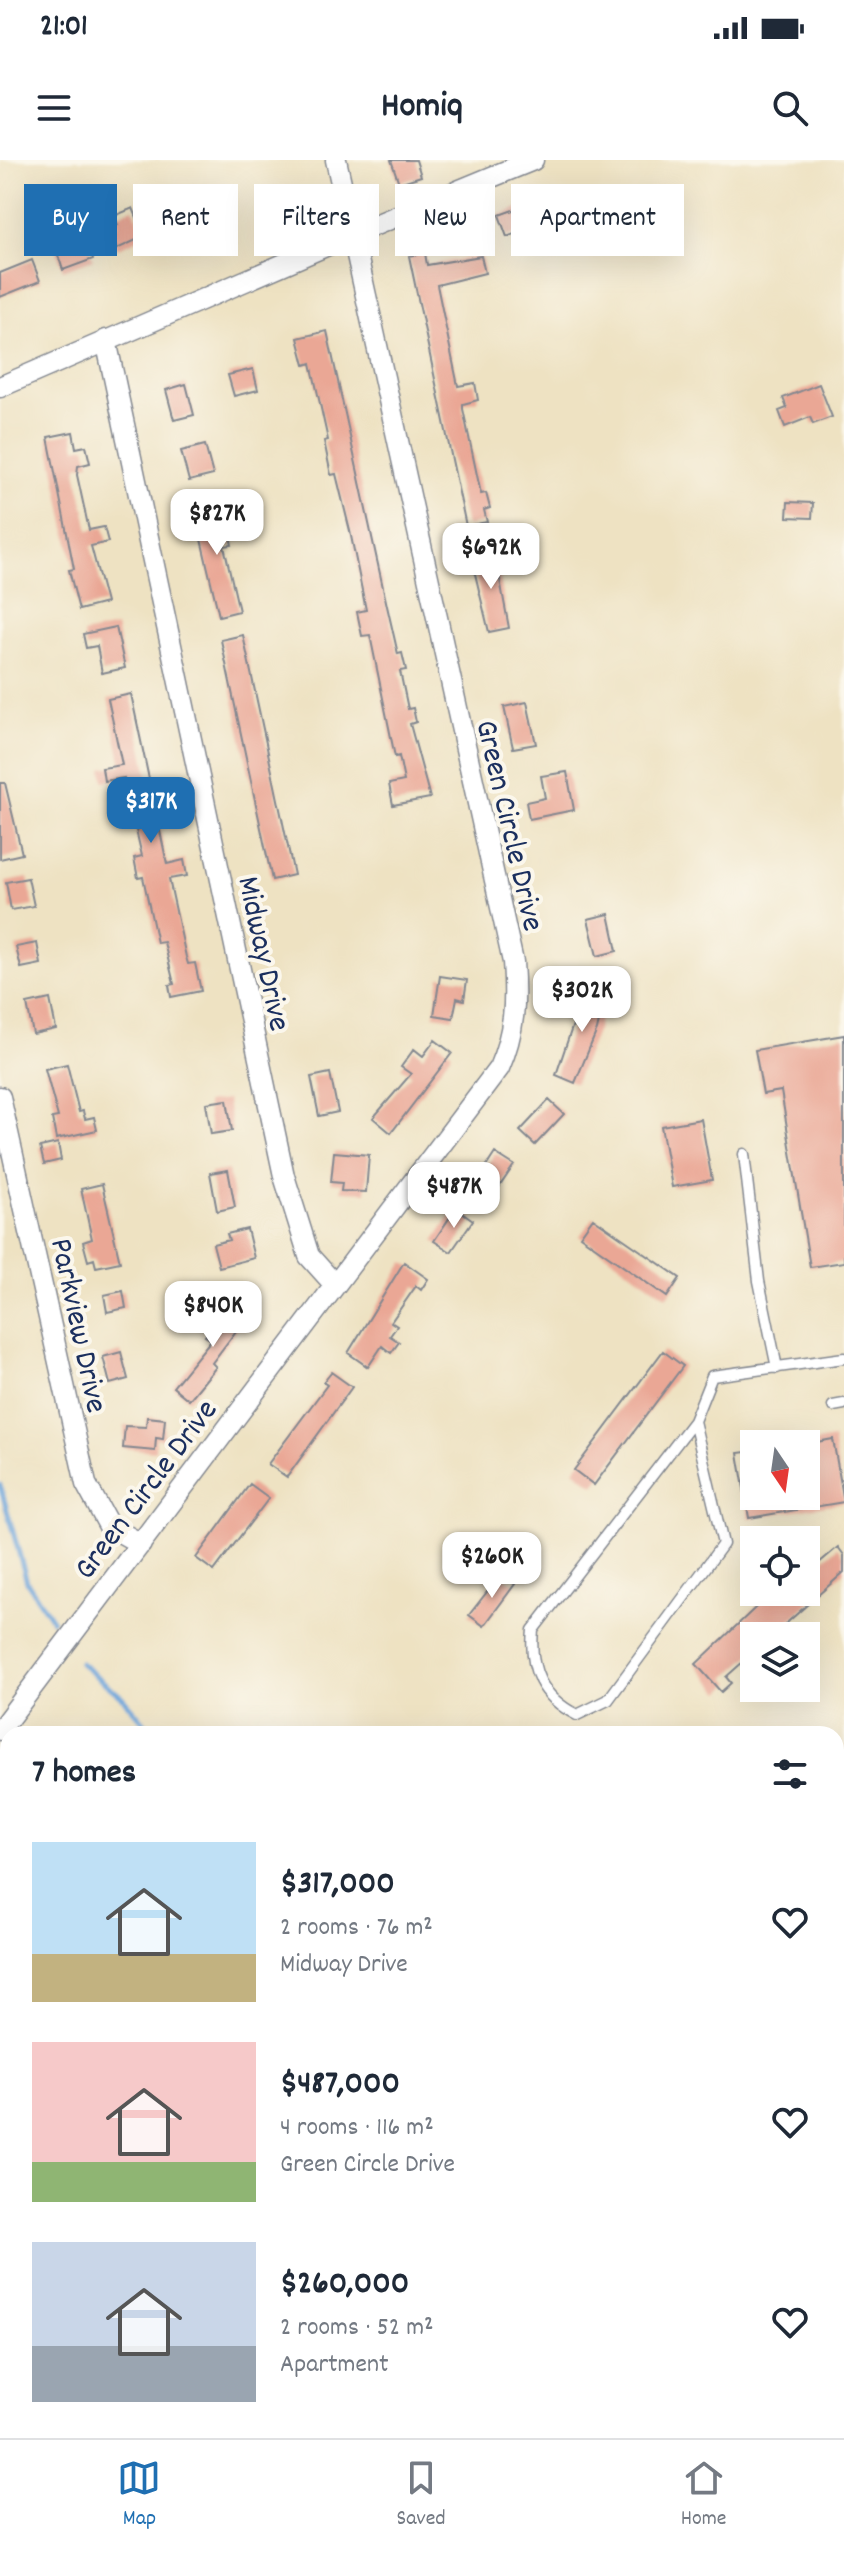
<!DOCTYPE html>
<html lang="en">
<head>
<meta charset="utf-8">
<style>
  body { margin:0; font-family:Dekko,sans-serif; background:#f6f6f7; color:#1f2937; height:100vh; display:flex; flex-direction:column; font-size:30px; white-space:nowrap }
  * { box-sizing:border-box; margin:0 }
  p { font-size:26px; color:#747a83 }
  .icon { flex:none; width:44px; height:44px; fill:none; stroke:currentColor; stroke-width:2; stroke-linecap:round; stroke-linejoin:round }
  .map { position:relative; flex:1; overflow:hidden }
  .side { position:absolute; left:0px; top:1566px; width:844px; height:712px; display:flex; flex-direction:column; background:#fff; border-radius:24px 24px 0 0; box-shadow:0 8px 32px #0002 }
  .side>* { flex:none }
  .guide { position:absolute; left:24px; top:24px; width:796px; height:72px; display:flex; gap:16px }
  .needle { width:52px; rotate:167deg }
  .fabs { position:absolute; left:740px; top:1270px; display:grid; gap:16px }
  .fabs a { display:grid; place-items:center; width:80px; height:80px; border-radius:0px; background:#fff; box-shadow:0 8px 32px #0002; font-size:40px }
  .price { position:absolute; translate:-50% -68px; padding:0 18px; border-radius:16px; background:#fff; color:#222; font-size:26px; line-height:52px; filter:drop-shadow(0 2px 4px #0008) }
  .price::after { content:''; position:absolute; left:50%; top:48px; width:24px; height:18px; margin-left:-12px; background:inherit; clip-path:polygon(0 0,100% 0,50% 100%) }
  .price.on { background:#1f6fb2; color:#fff }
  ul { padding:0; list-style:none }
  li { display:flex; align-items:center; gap:24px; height:200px; padding:0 32px }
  li span { display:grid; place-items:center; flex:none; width:224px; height:160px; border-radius:0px; color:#555 }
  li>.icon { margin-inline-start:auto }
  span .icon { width:96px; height:96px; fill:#fffc; stroke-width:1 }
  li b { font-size:34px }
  h2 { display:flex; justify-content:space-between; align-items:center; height:96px; padding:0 32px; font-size:34px }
  .tag { padding:0 28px; border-radius:0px; background:#fff; box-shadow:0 8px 32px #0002; font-size:28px; line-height:72px }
  .tag.on { background:#1f6fb2; color:#fff }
  .status { display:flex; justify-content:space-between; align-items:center; height:56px; padding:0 40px; background:#fff; direction:ltr }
  .status svg { height:22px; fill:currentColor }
  header { display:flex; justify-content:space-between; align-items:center; height:104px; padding:0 32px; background:#fff; font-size:36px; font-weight:700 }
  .menu { display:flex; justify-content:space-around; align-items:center; height:112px; border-top:2px solid #e0e1e3; background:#fff; font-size:22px; color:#747a83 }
  .menu a { display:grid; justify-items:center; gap:4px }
  .menu .on { color:#1f6fb2 }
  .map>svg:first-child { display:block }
</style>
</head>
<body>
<div class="status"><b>21:01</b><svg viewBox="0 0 49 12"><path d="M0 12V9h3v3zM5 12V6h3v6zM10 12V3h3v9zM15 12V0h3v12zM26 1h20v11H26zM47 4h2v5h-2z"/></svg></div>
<header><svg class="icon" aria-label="menu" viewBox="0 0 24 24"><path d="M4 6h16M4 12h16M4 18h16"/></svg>Homiq<svg class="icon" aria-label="search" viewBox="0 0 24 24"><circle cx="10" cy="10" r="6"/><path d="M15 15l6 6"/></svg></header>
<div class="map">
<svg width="844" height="2278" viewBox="0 0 844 2278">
  <rect width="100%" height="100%" fill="#fbf7ec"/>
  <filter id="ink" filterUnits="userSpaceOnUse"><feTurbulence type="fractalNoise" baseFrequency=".0125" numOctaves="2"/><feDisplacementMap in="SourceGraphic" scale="16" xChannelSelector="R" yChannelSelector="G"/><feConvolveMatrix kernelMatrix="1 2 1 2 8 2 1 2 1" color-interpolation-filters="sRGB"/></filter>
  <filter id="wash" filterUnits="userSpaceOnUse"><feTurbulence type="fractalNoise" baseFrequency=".006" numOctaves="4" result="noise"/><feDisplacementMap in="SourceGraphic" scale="32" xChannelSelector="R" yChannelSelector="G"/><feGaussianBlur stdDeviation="1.8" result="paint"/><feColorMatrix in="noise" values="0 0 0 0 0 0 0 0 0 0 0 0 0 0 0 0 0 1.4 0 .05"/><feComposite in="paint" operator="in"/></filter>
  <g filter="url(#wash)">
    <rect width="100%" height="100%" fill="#eee2c2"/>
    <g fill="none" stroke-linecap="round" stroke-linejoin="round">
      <path stroke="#6aa3d9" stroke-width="5" d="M0,1325L27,1422L52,1460
        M80,1503L122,1537L154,1574
        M0,2098L8,2101
        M703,2270L711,2278"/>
    </g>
    <g id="blocks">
      <path fill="#eaa795" d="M391,0H416L421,16L399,23Z
        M541,40L549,61L507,77L499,55Z
        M182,42L191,69L168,75L160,49Z
        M133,48L145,76L117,89L109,69L118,65L114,56Z
        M86,78L93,99L63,110L56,89Z
        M425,93L427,105L481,96L485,113L437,125L458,226L475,223L478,240L463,244V249L481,334L486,333L490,348L484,350L487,362L466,366L409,96Z
        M32,100L40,121L0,137V113Z
        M327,171L387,446L398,494L402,493L406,510L400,511L408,549L413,548L416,562L410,564L430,638L393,645L389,624L404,621L399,596L395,597L370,475L362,476L357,452L366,450L350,371L336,314L331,315L324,281L328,280L311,203L305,205L298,178Z
        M253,209L258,230L234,236L228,215Z
        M186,224L194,255L174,260L166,230Z
        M819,224L832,257L813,264L810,257L785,267L779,251L787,248L783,238Z
        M73,272L76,288L86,286L90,303L78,306L77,315L89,370L104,367L108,382L91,386L106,443L79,450L69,410L74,409L48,277Z
        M205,285L213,315L189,321L181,291Z
        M216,341L221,372L229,371L232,385L224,386L239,451L219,456L193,345Z
        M788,342L813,343L812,358L787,357Z
        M495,393L509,468L489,472L471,397Z
        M116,467L125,508L102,513L97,486L86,488L83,474Z
        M243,475L294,715L272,720L221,480Z
        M131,534L167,704L184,700L187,716L169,719L186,797L188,804L195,803L201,831L171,837L169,825L174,824L164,782L157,783L143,717L138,718L134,698L142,696L124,618L104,621L102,608L122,605L108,539Z
        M527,542L536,584L513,588L504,547Z
        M567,612L574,650L529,659L526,642L545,638L541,616Z
        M0,623H5L22,694L0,699Z
        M28,718L34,746L11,750L6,722Z
        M609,754L617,791L597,796L588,759Z
        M37,783L41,804L21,808L16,787Z
        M440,816L467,820L464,840L457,838L453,858L434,855Z
        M586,826L606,831L597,870L575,923L556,915Z
        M50,839L56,869L33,874L27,844Z
        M844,875V1102L810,1107L781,931L763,934L755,890Z
        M435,880L452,893L391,973L373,958L411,914L401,907L414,889L423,896Z
        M67,904L79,952L83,951L85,959L94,957L97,970L56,979L52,958L58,957L45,909Z
        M330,913L338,952L319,956L311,917Z
        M227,940L232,971L211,974L206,943Z
        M549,940L564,954L535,985L520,971Z
        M701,959L712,1020L672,1027L661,966Z
        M58,983L61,1000L44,1004L40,987Z
        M334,992L369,995L366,1032L341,1031L342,1023L331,1022Z
        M495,993L514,1005L491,1039L473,1027Z
        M228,1010L235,1047L217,1051L210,1013Z
        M102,1024L120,1102L96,1107L94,1099L88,1101L83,1082L92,1079L81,1029Z
        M456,1048L473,1060L451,1092L434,1081Z
        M593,1058L680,1118L667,1137L580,1076Z
        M247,1069L254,1098L219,1107L213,1084L229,1080L227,1074Z
        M404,1102L428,1119L421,1130L416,1126L391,1162L397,1166L390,1176L399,1182L391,1193L382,1186L368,1207L348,1193Z
        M123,1131L126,1148L107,1152L104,1135Z
        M232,1140L254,1157L244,1170L239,1167L212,1203L216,1207L189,1240L173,1227L211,1180L205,1176Z
        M663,1191L683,1206L594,1325L574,1310Z
        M121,1192L128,1219L110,1224L103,1197Z
        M331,1212L352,1227L287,1317L268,1304L327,1225L323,1222Z
        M147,1257L165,1259L163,1279L156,1278L155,1291L123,1288L125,1266L146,1267Z
        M833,1279L844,1342L749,1358L738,1293L754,1291V1336H806V1284Z
        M250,1324L269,1338L214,1411L196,1398Z
        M838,1387L844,1395V1412L772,1476H754V1492L726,1517L731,1523L721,1532L696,1504L772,1432H806V1414Z
        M501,1414L515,1424L484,1466L469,1455Z"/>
    </g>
  </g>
  <g filter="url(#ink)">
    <use href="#blocks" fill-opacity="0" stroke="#848890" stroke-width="2"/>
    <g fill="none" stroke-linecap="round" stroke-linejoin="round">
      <g stroke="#848890" stroke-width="13">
        <path id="lane" d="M744,994L759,1121L777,1208
          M833,1246L844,1244
          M694,1261L723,1384L608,1540L577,1555C541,1537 529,1509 533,1470L694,1261L712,1216L844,1198
          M0,2267L8,2264
          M337,2270L357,2278"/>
      </g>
      <g stroke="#848890" stroke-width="23">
        <path id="street" d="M106,180L284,1016L309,1096L335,1125
          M0,227L351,75L533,0
          M0,937L86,1324L109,1366L141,1384
          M0,1570L499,908C515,871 516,842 513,802L336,0"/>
      </g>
      <g stroke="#848890" stroke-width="39">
        <path id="highway" d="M836,1800L844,1796
          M836,1847L844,1843
          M0,1915L8,1916
          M0,1957L8,1958"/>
      </g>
      <use href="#lane" stroke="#fff" stroke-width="10"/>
      <use href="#street" stroke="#fff" stroke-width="20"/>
      <use href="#highway" stroke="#fff" stroke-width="36"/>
    </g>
  </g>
  <g text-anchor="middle" stroke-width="8" stroke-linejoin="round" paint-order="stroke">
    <g font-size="32" fill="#1b2f5e" stroke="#fbf7ec">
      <text transform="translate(512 665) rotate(77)" y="11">Green Circle Drive</text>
      <text transform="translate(266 793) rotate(78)" y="11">Midway Drive</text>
      <text transform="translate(81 1165) rotate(78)" y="11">Parkview Drive</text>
      <text transform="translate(144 1328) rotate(-53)" y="11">Green Circle Drive</text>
    </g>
  </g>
</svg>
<div class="fabs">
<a><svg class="needle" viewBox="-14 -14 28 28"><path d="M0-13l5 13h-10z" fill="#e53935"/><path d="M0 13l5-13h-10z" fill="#747a83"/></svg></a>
<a><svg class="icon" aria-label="locate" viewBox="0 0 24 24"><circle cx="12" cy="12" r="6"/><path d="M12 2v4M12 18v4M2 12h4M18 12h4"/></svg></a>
<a><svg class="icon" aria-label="layers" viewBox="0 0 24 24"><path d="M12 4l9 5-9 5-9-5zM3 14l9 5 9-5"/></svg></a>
</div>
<b class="price" style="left:217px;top:397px">$827K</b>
<b class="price" style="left:491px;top:431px">$692K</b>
<b class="price on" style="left:151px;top:685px">$317K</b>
<b class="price" style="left:582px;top:874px">$302K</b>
<b class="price" style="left:454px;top:1070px">$487K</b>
<b class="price" style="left:213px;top:1189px">$840K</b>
<b class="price" style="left:492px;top:1440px">$260K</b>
<div class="guide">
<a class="tag on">Buy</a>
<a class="tag">Rent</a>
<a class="tag">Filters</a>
<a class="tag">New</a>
<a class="tag">Apartment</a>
</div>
<section class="side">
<h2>7 homes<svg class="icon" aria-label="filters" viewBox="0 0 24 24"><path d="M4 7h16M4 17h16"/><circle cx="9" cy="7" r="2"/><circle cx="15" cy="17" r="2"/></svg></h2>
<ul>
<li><span style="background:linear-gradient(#bfe0f5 70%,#c2b280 0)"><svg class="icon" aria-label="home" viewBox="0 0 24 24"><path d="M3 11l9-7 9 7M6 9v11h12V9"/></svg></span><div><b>$317,000</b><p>2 rooms · 76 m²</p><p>Midway Drive</p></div><svg class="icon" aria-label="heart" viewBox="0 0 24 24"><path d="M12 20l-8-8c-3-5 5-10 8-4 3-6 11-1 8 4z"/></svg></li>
<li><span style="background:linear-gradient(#f6c9c9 75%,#8fb573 0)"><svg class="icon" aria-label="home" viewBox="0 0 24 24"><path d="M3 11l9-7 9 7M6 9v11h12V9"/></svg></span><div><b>$487,000</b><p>4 rooms · 116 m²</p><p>Green Circle Drive</p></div><svg class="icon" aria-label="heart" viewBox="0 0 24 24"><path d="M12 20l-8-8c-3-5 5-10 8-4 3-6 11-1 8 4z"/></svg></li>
<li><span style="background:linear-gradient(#c9d6e8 65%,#9aa5b1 0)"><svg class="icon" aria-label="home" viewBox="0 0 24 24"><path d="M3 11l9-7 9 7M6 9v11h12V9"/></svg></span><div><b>$260,000</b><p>2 rooms · 52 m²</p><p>Apartment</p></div><svg class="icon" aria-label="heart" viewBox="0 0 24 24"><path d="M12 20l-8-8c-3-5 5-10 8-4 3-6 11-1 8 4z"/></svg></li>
</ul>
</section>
</div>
<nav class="menu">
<a class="on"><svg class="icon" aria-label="map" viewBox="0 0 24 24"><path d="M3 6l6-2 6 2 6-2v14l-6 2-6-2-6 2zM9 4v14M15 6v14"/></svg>Map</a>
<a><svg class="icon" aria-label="saved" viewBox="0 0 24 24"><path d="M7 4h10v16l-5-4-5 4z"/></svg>Saved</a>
<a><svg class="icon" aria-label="home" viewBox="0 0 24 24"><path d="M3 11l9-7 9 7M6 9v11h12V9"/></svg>Home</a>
</nav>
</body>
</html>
